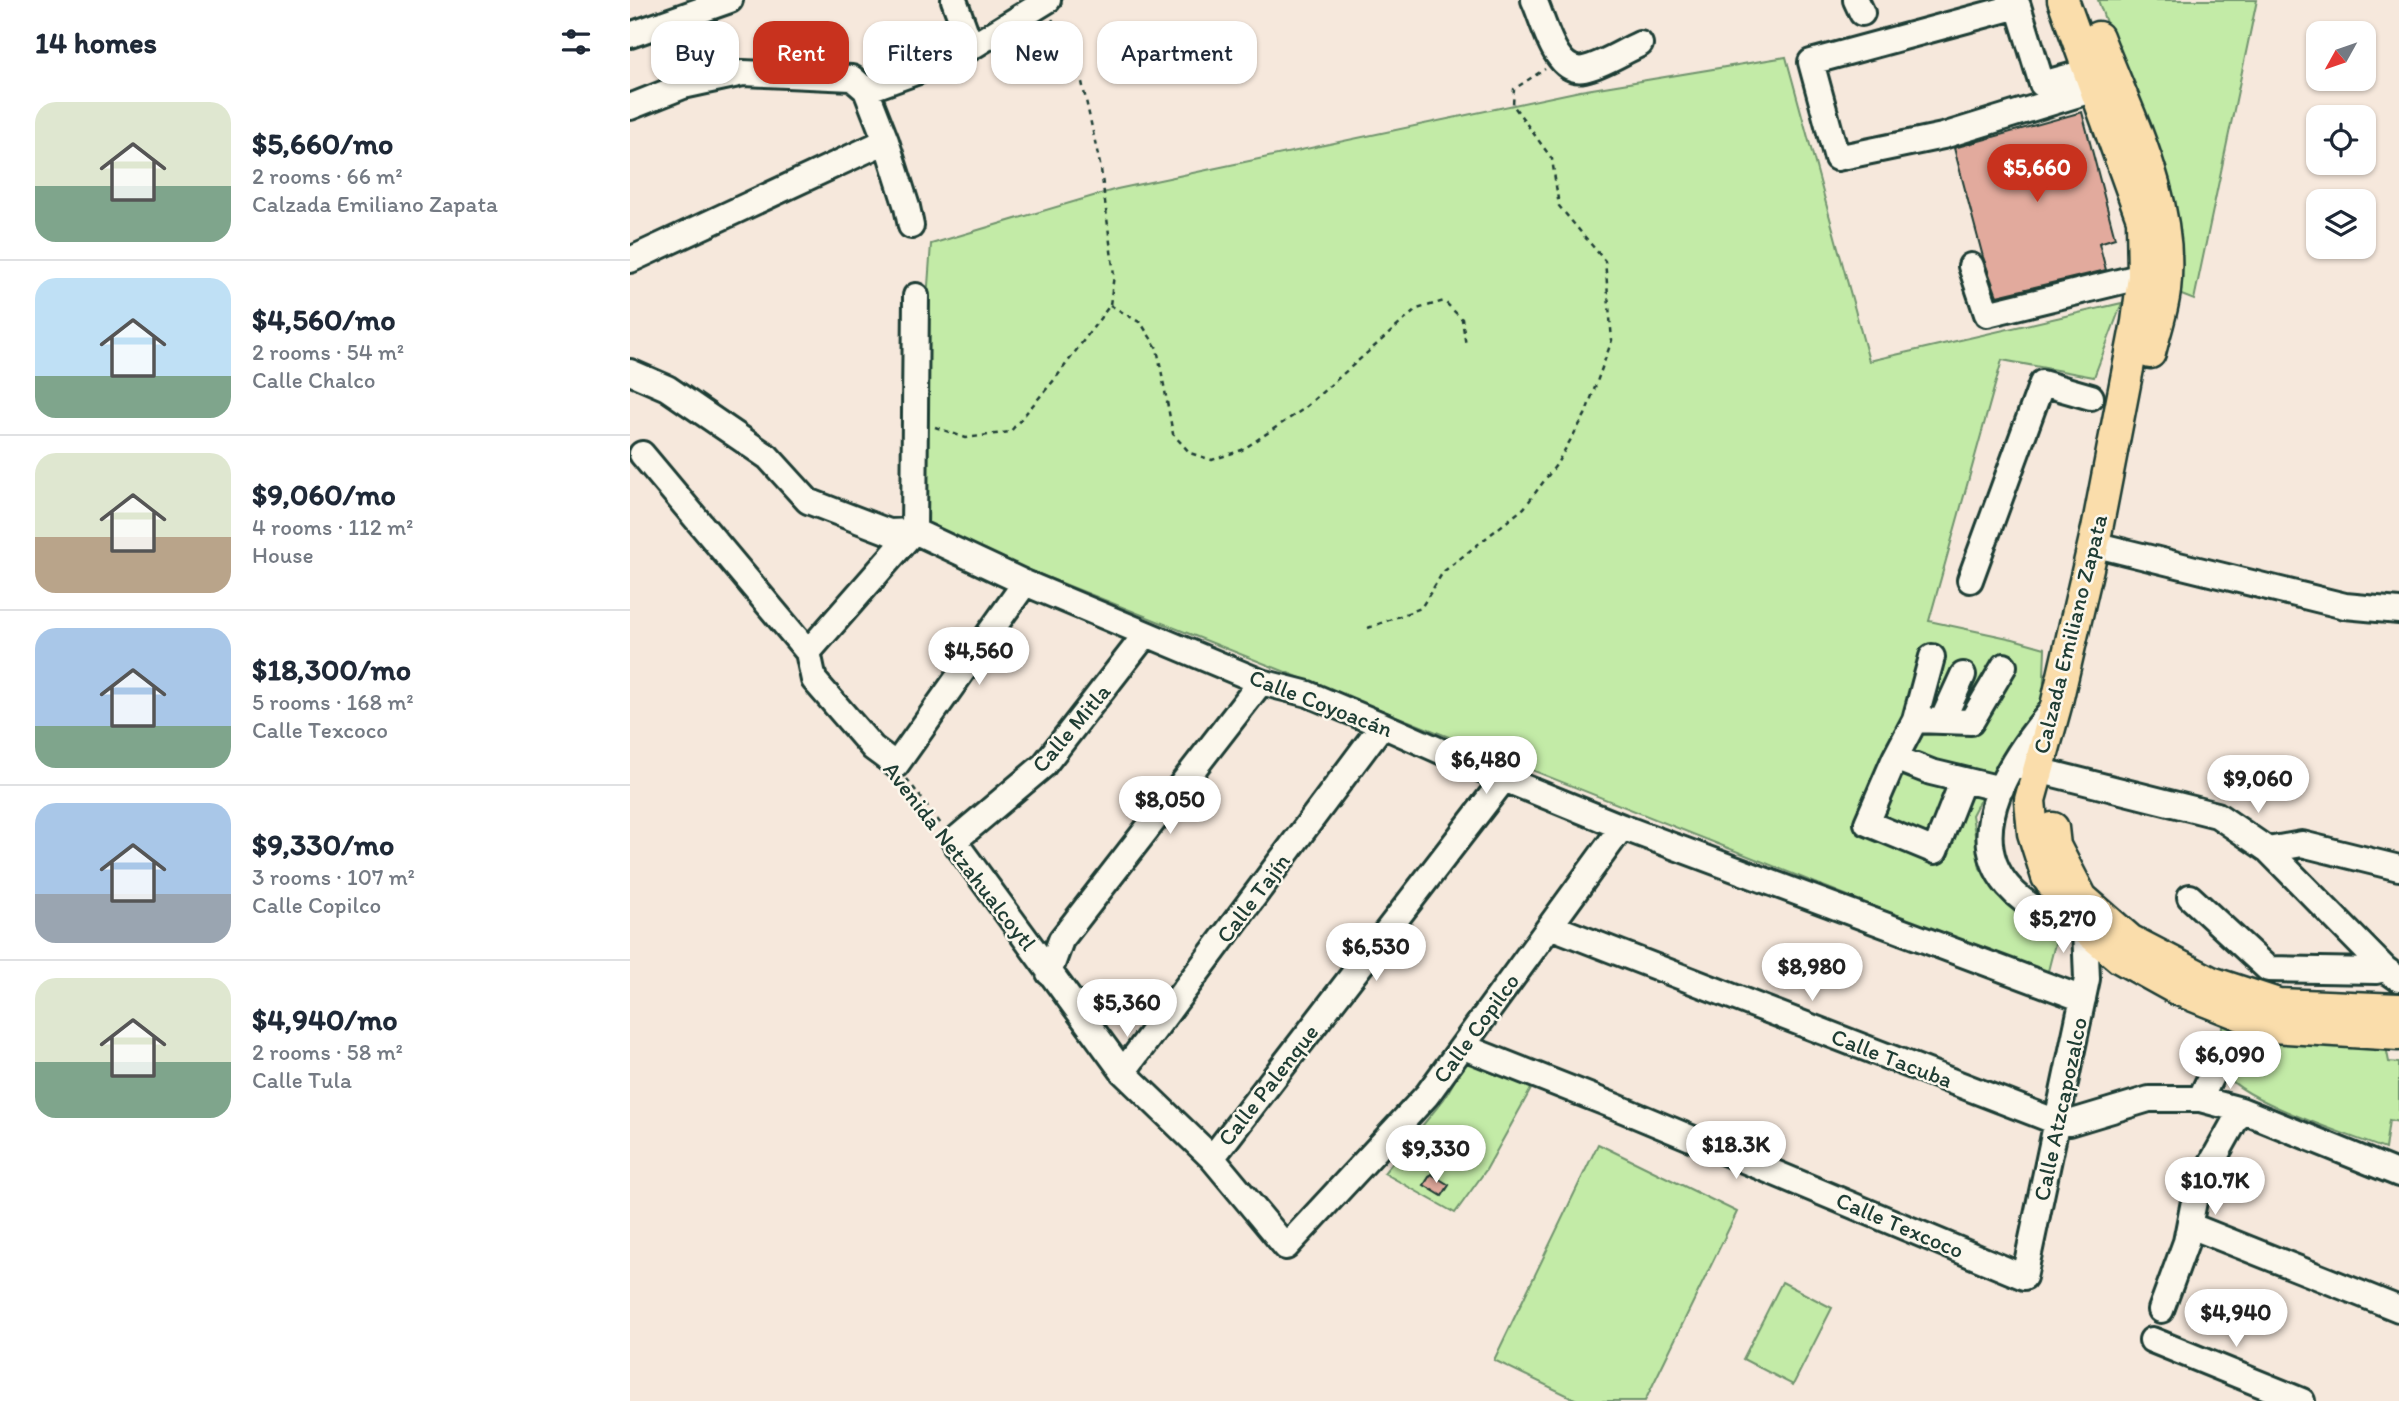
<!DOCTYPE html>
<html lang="en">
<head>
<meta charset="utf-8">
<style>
  body { margin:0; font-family:Itim,sans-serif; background:#f6f6f7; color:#1f2937; height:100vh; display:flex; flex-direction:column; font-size:26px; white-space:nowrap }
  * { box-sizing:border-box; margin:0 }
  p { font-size:23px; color:#747a83 }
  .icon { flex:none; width:38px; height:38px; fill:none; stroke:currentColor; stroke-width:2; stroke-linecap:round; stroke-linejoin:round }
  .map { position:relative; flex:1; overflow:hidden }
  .drawer { display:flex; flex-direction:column; background:#fff; width:630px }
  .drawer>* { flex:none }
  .hud { position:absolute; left:21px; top:21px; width:665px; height:63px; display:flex; gap:14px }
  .needle { width:46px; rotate:230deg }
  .fabs { position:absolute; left:1676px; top:21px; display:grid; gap:14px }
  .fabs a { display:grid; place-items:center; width:70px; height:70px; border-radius:14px; background:#fff; box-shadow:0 2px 5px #0004; font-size:35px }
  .price { position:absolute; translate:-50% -60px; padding:0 16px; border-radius:24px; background:#fff; color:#222; font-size:23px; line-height:46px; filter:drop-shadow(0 2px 4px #0008) }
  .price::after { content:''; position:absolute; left:50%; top:42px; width:21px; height:16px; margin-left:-10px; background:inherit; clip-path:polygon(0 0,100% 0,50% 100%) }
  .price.current { background:#c8321e; color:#fff }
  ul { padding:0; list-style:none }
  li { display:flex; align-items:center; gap:21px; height:175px; padding:0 35px }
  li+li { border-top:2px solid #e0e1e3 }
  li span { display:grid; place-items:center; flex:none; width:196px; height:140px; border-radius:21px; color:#555 }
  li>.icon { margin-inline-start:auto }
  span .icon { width:84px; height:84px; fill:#fffc; stroke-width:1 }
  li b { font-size:30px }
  h2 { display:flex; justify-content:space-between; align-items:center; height:84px; padding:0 35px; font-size:30px }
  .chip { padding:0 24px; border-radius:21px; background:#fff; box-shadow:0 2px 5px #0004; font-size:24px; line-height:63px }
  .chip.current { background:#c8321e; color:#fff }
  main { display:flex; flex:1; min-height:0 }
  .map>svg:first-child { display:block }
</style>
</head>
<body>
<main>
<section class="drawer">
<h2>14 homes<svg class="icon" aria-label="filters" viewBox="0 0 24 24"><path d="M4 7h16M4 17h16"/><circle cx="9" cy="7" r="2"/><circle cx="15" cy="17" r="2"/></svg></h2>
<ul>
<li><span style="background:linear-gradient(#dfe7d0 60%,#7fa58c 0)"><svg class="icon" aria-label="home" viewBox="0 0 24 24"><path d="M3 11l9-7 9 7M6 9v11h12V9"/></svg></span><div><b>$5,660/mo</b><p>2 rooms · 66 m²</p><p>Calzada Emiliano Zapata</p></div></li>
<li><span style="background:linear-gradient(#bfe0f5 70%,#7fa58c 0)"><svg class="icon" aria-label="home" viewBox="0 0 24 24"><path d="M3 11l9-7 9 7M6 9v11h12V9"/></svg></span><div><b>$4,560/mo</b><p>2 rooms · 54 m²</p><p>Calle Chalco</p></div></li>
<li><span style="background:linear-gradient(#dfe7d0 60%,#b9a48a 0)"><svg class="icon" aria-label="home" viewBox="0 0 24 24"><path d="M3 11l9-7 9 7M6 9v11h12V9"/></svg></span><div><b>$9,060/mo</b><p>4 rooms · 112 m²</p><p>House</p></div></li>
<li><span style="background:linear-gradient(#a9c7e8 70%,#7fa58c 0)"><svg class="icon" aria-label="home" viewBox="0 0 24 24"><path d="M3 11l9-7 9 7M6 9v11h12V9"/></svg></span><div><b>$18,300/mo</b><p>5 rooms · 168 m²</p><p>Calle Texcoco</p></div></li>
<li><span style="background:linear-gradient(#a9c7e8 65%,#9aa5b1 0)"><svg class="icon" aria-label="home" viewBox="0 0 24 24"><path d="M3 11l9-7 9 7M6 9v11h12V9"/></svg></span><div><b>$9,330/mo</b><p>3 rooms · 107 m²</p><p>Calle Copilco</p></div></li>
<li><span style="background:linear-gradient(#dfe7d0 60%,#7fa58c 0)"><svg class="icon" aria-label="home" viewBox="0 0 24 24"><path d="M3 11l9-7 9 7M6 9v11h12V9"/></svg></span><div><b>$4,940/mo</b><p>2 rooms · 58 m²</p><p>Calle Tula</p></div></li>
</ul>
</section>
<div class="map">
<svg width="1769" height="1401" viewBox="0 0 1769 1401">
  <rect width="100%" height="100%" fill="#f6e8dc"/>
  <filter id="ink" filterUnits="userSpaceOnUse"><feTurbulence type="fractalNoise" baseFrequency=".0143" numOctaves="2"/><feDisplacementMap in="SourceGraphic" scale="14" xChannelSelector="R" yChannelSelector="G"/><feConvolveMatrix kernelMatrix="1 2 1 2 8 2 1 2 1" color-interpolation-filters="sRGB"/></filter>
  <g filter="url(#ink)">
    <path fill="#c3eba7" stroke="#71946e" stroke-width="2" fill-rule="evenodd" d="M1468,0H1627L1564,300L1549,294L1532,181Z
      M1156,57L1239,361L1492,303L1464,377L1372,360L1299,621L1383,639L1415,648L1413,705L1362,777L1342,815L1350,868L1374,900L1428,932L1417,975L281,523L301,244L487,189L950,91Z
      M1592,1024L1619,1030L1756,1047L1759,1062L1769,1063V1122L1759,1120L1755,1149C1725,1137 1606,1099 1595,1072C1589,1058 1592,1039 1592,1024Z
      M840,1054L906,1080L856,1170L825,1213L754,1173L814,1099ZM801,1174L819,1185L812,1196L794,1185Z
      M968,1144L1107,1212L1015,1401H949L864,1360Z
      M1152,1282L1202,1308L1163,1385L1113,1359Z"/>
    <path fill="#e2aa9d" stroke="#1f3d34" stroke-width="2" d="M1452,112L1485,238L1469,243L1476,270L1367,296L1353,257L1324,148Z
      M801,1174L819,1185L812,1196L794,1185Z"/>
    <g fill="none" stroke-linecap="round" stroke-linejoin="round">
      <g stroke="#1f3d34" stroke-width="30">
        <path id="minor" d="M324,0L336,33L343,45
          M904,0C914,21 925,75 954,69C973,65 992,52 1010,44
          M1226,0L1232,13
          M0,35L100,0
          M1459,71L1412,84L1388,6L1181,62L1207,158L1313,136L1465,89
          M236,90L322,59L418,0
          M0,107L53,86L113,73L222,78L236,90L256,141L277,207L281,226
          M0,260L256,141
          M1341,266L1357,314L1513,276
          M0,372L37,388L138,457L178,501L259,532L284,531L395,583L631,682L678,694L752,725L874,779L992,827L1453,999
          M12,454L178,652L184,680L243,748L266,765L395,583
          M284,531L286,296
          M1475,547L1715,606L1769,611
          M1340,580L1412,383L1461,397
          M516,634L414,765L324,841L493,1072L582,1158L656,1247L797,1095L992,827
          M178,652L284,531
          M1302,657L1285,720L1265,758L1301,772L1371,789
          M1423,709C1384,754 1331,831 1378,886C1398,909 1423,920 1452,926
          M1285,720L1341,722L1374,666
          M1312,721L1333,675
          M1265,758L1237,823L1305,851L1333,780
          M1384,764L1587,815L1638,850L1755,969L1769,979
          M1638,850L1672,844L1769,868
          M1560,897L1638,969L1746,971L1755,969
          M920,926L1427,1122L1439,1123L1519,1099H1570L1611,1110L1769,1174
          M419,973L431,940L631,682
          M834,1047L984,1106L1394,1277L1457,979L1455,929
          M493,1072L752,725
          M1570,1099L1588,1062
          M582,1158L874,779
          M1561,1226L1769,1309
          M1531,1310L1556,1242L1566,1191L1611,1110
          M1522,1340L1672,1401"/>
      </g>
      <g stroke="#1f3d34" stroke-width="35">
        <path id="major" d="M1433,0L1512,219L1513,276L1507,322L1467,529L1426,706L1400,800L1403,833L1417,877L1452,926L1490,958L1546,989L1641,1027L1769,1035
          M1468,37C1499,117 1545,202 1535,290C1533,310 1525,332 1520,353
          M1423,828L1425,846L1452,898L1500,940L1581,982L1648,1004L1769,1009"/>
      </g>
      <path stroke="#1f3d34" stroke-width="2.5" stroke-dasharray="5 5" stroke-linecap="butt" d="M480,305L511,323L527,348L543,434L560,453L582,460L612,450L672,410L787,309L814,301L832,319L836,346
        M305,427L336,438L380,432L425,379L480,305L484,275L471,169L452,82L433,37L422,19
        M738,628L791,608L813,572L894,508L926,465L955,415L982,340L975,261L929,206L922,159L883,105L884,89L915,69
        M277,779L311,824"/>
      <use href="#minor" stroke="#fbf7ec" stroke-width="24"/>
      <use href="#major" stroke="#faddab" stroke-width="30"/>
    </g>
  </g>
  <g text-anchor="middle" stroke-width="5" stroke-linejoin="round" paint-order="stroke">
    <g font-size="23" fill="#1f3d34" stroke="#fbf7ec">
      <text transform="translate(1440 634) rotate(-76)" y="8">Calzada Emiliano Zapata</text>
      <text transform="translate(691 703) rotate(21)" y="8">Calle Coyoacán</text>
      <text transform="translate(441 728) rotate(-50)" y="8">Calle Mitla</text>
      <text transform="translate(330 856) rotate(52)" y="8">Avenida Netzahualcoytl</text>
      <text transform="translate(623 898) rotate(-53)" y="8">Calle Tajín</text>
      <text transform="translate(846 1028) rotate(-54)" y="8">Calle Copilco</text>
      <text transform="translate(1262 1058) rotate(21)" y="8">Calle Tacuba</text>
      <text transform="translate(638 1085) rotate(-52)" y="8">Calle Palenque</text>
      <text transform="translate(1430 1109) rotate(-78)" y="8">Calle Atzcapozalco</text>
      <text transform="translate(1270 1225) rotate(23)" y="8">Calle Texcoco</text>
    </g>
  </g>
</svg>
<div class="fabs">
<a><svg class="needle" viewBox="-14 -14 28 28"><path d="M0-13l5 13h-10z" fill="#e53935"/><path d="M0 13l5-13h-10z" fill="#747a83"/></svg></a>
<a><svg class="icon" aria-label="locate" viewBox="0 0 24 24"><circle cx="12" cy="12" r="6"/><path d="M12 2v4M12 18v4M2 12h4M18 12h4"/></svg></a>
<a><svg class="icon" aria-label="layers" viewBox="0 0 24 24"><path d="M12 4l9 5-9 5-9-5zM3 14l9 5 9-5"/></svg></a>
</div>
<b class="price current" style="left:1407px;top:204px">$5,660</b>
<b class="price" style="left:349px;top:687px">$4,560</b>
<b class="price" style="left:856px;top:796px">$6,480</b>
<b class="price" style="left:1628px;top:815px">$9,060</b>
<b class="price" style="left:540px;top:836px">$8,050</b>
<b class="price" style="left:1433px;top:955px">$5,270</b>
<b class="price" style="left:746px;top:983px">$6,530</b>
<b class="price" style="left:1182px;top:1003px">$8,980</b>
<b class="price" style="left:497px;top:1039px">$5,360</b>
<b class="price" style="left:1600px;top:1091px">$6,090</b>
<b class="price" style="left:1106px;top:1181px">$18.3K</b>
<b class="price" style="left:806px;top:1185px">$9,330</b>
<b class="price" style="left:1585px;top:1217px">$10.7K</b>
<b class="price" style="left:1606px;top:1349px">$4,940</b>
<div class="hud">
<a class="chip">Buy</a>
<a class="chip current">Rent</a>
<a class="chip">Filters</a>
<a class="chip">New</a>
<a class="chip">Apartment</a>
</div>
</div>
</main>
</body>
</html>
